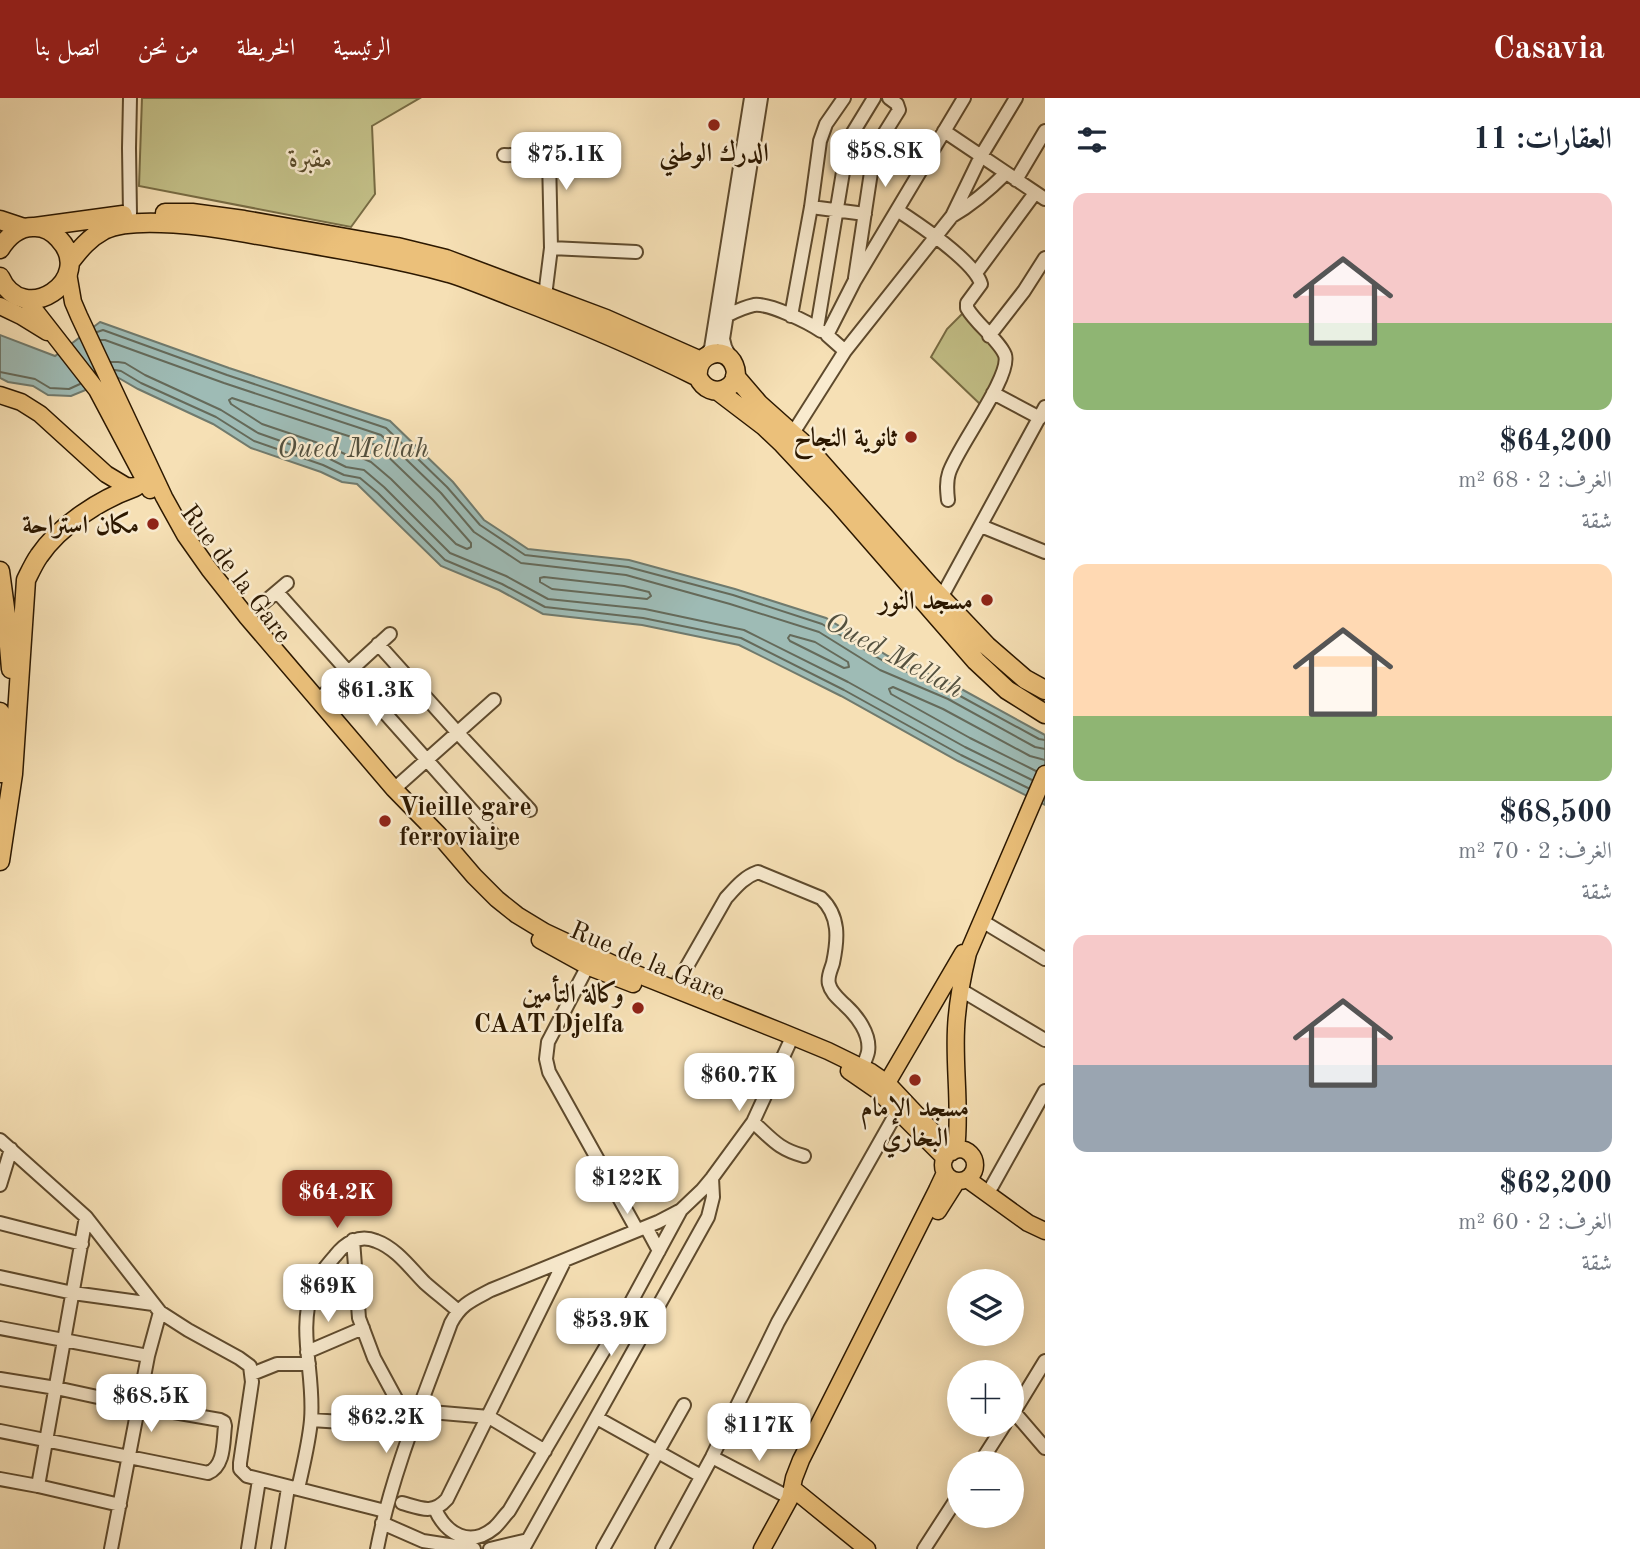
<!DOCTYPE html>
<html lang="ar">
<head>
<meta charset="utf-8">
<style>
  body { margin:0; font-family:"Old Standard TT",Amiri,serif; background:#f2f2f3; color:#1f2937; direction:rtl; height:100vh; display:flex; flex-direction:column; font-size:26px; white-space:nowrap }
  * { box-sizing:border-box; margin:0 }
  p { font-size:23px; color:#747a83 }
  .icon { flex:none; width:38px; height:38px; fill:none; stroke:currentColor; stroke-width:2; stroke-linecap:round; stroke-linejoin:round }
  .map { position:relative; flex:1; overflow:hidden; direction:ltr }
  .panel { display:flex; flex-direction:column; background:#fff; width:595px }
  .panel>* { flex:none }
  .controls { position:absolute; left:947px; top:1171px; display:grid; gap:14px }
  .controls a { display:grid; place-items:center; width:77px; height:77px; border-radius:50%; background:#fff; box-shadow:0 4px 18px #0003; font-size:35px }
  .price { position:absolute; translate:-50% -60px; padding:0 16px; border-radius:14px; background:#fff; color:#222; font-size:23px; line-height:46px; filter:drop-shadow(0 2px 4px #0008) }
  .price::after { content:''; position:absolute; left:50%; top:42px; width:21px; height:16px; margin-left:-10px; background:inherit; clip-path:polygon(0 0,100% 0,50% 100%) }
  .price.on { background:#8f2418; color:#fff }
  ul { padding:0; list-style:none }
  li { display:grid; align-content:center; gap:14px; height:371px; padding:0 28px }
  li span { display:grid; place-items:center; height:217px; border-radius:14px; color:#555 }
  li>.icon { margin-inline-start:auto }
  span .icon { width:126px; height:126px; fill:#fffc; stroke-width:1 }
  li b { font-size:30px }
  h2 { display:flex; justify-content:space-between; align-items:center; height:84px; padding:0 28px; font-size:30px }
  header { display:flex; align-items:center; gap:42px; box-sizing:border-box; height:98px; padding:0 35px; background:#8f2418; color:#fff }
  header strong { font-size:33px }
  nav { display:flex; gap:38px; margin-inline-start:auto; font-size:24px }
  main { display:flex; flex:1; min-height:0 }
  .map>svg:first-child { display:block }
</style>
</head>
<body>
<header>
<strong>Casavia</strong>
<nav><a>الرئيسية</a><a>الخريطة</a><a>من نحن</a><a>اتصل بنا</a></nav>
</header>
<main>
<section class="panel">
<h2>العقارات: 11<svg class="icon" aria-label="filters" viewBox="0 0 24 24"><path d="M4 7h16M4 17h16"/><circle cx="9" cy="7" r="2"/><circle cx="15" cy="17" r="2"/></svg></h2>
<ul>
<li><span style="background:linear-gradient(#f6c9c9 60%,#8fb573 0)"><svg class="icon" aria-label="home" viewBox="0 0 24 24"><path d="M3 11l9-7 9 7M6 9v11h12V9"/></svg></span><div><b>$64,200</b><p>الغرف: 2 · 68 m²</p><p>شقة</p></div></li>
<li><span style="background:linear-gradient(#ffd9b3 70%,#8fb573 0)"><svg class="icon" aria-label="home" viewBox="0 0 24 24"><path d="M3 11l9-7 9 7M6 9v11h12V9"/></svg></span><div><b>$68,500</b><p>الغرف: 2 · 70 m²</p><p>شقة</p></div></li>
<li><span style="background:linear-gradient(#f6c9c9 60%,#9aa5b1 0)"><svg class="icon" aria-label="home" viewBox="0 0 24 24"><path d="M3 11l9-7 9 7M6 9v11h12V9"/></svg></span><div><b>$62,200</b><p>الغرف: 2 · 60 m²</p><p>شقة</p></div></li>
</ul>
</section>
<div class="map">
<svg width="1045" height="1451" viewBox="0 0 1045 1451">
  <rect width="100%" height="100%" fill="#f6e0b5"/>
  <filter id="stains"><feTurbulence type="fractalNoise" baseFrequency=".00286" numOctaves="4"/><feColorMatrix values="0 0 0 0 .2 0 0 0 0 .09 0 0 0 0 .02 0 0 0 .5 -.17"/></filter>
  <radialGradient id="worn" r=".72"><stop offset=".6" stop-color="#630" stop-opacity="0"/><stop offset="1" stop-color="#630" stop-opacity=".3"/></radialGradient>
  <path fill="#c3c088" stroke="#786c44" stroke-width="2" d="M142,0H420L372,28L375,96L351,129L139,88Z
    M964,214L1003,259L982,308L931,259L947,231Z"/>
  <path fill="#9ebbb5" stroke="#707a6d" stroke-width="2" d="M100,224L229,270L390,323L453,384L484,422L528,451L629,462L735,491L826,520L888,558L954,587L1045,637V707L958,663L841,598L739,547L642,527L543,516L499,492L441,468L357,386L342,384L321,374L251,350L213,326L138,291L117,279L71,298L48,297L33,288L8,284L0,280V237L55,258Z"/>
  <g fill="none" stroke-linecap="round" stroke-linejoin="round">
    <path stroke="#656a5a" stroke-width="2" d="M97,234L103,232L227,277L386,330L447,389L480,427L525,457L628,469L733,497L822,526L885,564L951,593L1039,641L1045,642
      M101,242H105L224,285L381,337L441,395L474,434L521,465L626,477L730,506L819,534L880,572L948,601L1035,649L1045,651
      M111,264H118L125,265L145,277L221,312L258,335L326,359L346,369L364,372L384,389L450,455L506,478L548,501L645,511L744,532L848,584L965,649L1032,682
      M115,272L121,273L141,285L216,319L254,343L323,367L344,377L360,380L378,395L445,462L502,486L545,509L643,520L741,540L844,592L961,657L1028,690
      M0,274L35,281L50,290L69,291L80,286
      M232,300L376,347L433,402L471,445V449L467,451L456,446L391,381L371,364L362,360L349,358L330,349L262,326L231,306L229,302Z
      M544,479L624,488L649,494L651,498L647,501L552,491L540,484V480Z
      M790,537L815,544L848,564L849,569L844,570L790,543L788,540Z
      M1036,673L970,640L891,596L889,591L893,589L943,611L1030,658L1045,662"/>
    <g stroke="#5e4a2d" stroke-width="16">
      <path id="minor" d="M944,33L1045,101
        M504,57L544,58L549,60L551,150L545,198
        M1016,82L1045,33
        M811,109L865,116
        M897,112C917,125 975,164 981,186L967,205V210C976,226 999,242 1005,257C1012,278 956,351 949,375C946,384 947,393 948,402
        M130,116L129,50L130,0
        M952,118C973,106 989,92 1006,75
        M551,150L636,154
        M976,175L1035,95
        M855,180L873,61L879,44L899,12L897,6L889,0
        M728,217C736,213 745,209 754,207C769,205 808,224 821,233
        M791,218L811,109L820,43L826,26L844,0
        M817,230L847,50L849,41L874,0
        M989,238L1024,193L1045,160
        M845,253L827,237L854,184L964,0
        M705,259L711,250L751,0
        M731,261L725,249L723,241L761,0
        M993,295L1040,320
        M793,335L845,253L952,118L981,58L1016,0
        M981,428L1045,454
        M277,494L500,744
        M941,500L1045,309
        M247,519L287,485
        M378,546L457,634L530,712
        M318,602L390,536
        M394,691L494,602
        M982,823L1045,861
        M592,860L548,944L546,961L549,974L637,1132
        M674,891L726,800C736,789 744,779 758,774L821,800C840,818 838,841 833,865C831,872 827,879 829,886C831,895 839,901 845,907C857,918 871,936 868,954C867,959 864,965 862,970
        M961,892L1045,942
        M753,1024C772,1041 778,1051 804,1058
        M0,1042L86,1119L160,1214L188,1232L239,1260L250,1268L252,1284L240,1365V1371L247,1378L385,1413
        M0,1087L11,1051
        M992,1088L1045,993
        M0,1125L82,1146
        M646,1129L659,1153
        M353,1142L359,1220L374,1260L407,1321
        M0,1179L73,1195L153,1206
        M0,1230L148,1258
        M307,1254L363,1230
        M252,1276L277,1266H309
        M0,1281L56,1290L139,1308L220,1322L224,1324L225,1328C223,1344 225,1368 208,1375L0,1333
        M419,1313L489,1319L545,1353
        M1014,1314L1045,1350
        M1012,1317L1045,1263
        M597,1320L701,1378
        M311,1322L358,1325L412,1321
        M712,1359L790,1400
        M980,1365L1005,1326
        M0,1381L38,1388L120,1407
        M38,1388L86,1119
        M298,1391C303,1368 309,1345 311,1322C315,1276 297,1234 313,1189C318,1178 327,1167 335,1158C345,1145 359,1136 376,1143C396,1150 411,1171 425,1185C435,1194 447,1203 458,1213
        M402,1405C420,1410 433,1417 447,1401L565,1162
        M435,1411C446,1436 470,1450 494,1430C499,1426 504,1418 509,1413L617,1230L681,1112
        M382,1425L423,1443L474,1451
        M111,1451L148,1258L160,1214
        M248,1451L259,1382
        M278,1451L288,1390
        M377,1451C392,1374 424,1299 451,1225C461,1206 472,1202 491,1192L658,1124L681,1112L702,1092L712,1080L753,1024L789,946
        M490,1451L528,1442
        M523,1451L708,1119L713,1099L712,1080
        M603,1451L684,1307
        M662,1451L712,1359L778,1224L898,1012
        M924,1451L959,1397"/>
    </g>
    <g stroke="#2c1800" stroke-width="19">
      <path id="major" d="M68,175L73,204L79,218L164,399L185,437L209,471L247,519L394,691L438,736L474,778L497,801L517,817L545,834L624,871L782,934L828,953L871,974L887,985L952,1054
        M26,201L97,292L150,392
        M0,208L21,218L47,234
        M0,297L21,304L40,316L106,376L126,388L135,389L141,387
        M540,842L589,869L633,886
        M849,973L878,993L945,1060
        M887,985L963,855
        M943 1067a16 16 0 1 1 32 0a16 16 0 1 1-32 0Z
        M956,1052C961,1012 954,971 956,931C957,906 962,880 968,855L1045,676
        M967,1081L1028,1125L1045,1133
        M938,1113L957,1083
        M792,1390L867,1451
        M762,1451L790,1400L794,1380L801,1362L937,1092L945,1075"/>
    </g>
    <g stroke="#2c1800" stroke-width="21">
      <path id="highway" d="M165,115H192L244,122L397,149L446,161L606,221L701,263
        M0,122L24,130
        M35,129L123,117
        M0,151C8,138 19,128 35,129C44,129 53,134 59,141C97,181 23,231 0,179
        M70,164C80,151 89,140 104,132C135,117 212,129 246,135C314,147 382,157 449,175C471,182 492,191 513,199C576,223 638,249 698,279C710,305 744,290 734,267C725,246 695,255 698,279
        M735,278L759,306L806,348L929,487L987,548L1025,581L1045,592
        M718,293L764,328L783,346L840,407L976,563L1007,592L1045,616
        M0,473L7,525L11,571
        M0,614L2,640L0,675
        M13,676L26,482C30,474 34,465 39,458C60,427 101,401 135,389
        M0,763L13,676V666"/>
    </g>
    <use href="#minor" stroke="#f9ebcf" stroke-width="12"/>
    <use href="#major" stroke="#ebc07a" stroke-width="16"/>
    <use href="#highway" stroke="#ebc07a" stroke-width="18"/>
  </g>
  <g fill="#8f2418" stroke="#f9ebcf" stroke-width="2.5">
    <circle cx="714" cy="27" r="7"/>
    <circle cx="911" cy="339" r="7"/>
    <circle cx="153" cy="426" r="7"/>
    <circle cx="987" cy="502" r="7"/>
    <circle cx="385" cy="723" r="7"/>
    <circle cx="638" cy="910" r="7"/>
    <circle cx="915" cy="982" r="7"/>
  </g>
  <g text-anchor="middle" stroke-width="5" stroke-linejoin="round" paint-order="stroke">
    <g font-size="26" font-weight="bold" fill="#2c1800" stroke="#f9ebcf" text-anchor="end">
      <text x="714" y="63" text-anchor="middle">الدرك الوطني</text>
      <text x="897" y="348">ثانوية النجاح</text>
      <text x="139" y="435">مكان استراحة</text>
      <text x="973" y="511">مسجد النور</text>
      <text x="399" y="717" text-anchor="start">Vieille gare<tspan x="399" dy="30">ferroviaire</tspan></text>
      <text x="624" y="904">وكالة التأمين<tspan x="624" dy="30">CAAT Djelfa</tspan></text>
      <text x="915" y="1018" text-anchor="middle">مسجد الإمام<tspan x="915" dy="30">البخاري</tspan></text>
    </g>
    <g font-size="26" font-style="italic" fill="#594a29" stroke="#f9ebcf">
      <text x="311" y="69">مقبرة</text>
    </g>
    <g font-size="26" fill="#2c1800" stroke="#f9ebcf">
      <text transform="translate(237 475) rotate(53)" y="9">Rue de la Gare</text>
      <text transform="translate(648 862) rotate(23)" y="9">Rue de la Gare</text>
    </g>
    <g font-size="28" font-style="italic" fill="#54513f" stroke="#f9ebcf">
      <text x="353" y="359">Oued Mellah</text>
      <text transform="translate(895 556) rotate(28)" y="10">Oued Mellah</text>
    </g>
  </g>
  <rect width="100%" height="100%" filter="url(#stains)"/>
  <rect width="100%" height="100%" fill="url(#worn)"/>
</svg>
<div class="controls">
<a><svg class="icon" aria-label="layers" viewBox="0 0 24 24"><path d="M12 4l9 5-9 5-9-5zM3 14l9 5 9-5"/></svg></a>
<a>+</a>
<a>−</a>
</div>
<b class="price" style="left:885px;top:91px">$58.8K</b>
<b class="price" style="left:566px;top:94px">$75.1K</b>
<b class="price" style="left:376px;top:630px">$61.3K</b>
<b class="price" style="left:739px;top:1015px">$60.7K</b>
<b class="price" style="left:627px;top:1118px">$122K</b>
<b class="price on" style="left:337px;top:1132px">$64.2K</b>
<b class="price" style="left:328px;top:1226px">$69K</b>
<b class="price" style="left:611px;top:1260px">$53.9K</b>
<b class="price" style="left:151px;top:1336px">$68.5K</b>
<b class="price" style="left:386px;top:1357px">$62.2K</b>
<b class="price" style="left:759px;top:1365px">$117K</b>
</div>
</main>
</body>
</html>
